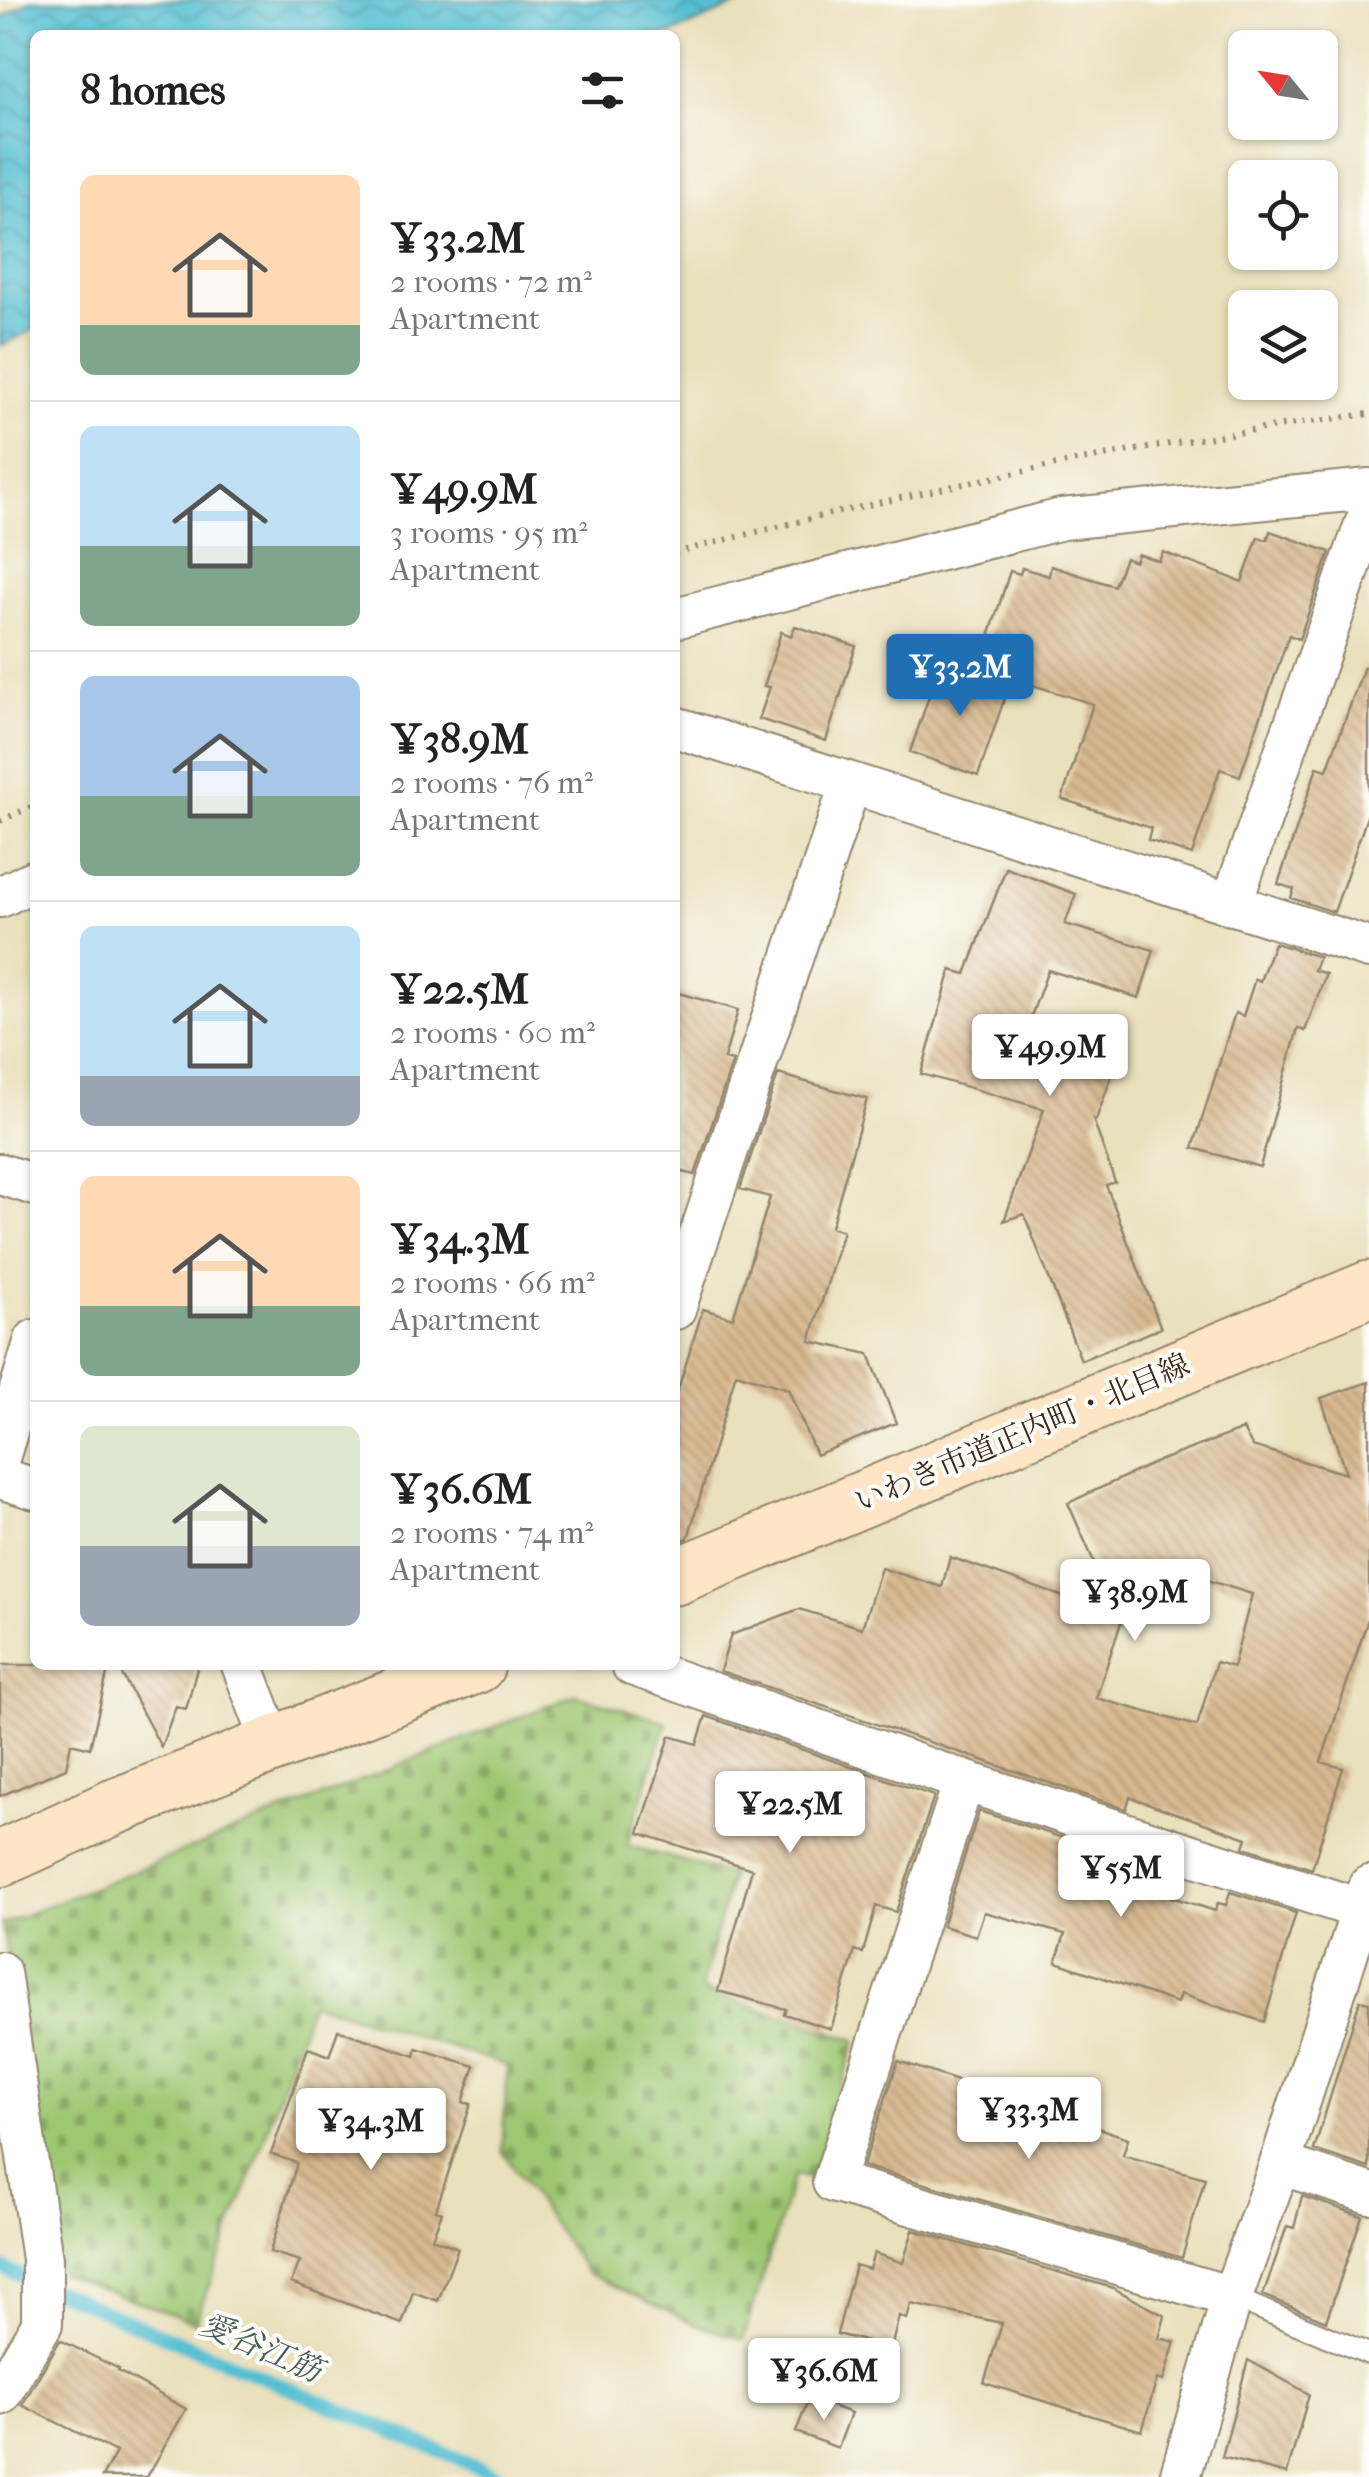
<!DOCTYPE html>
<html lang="en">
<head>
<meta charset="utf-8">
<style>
  body { margin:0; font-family:"IM FELL French Canon","Noto Serif JP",serif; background:#f2f2f2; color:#222; height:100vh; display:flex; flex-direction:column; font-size:38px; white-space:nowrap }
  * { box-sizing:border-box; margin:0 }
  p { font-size:32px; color:#767676 }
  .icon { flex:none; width:55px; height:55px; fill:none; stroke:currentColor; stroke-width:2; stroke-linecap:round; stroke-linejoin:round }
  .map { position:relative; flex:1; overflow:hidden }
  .side { position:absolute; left:30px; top:30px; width:650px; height:1640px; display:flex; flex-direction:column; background:#fff; border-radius:15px; box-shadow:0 2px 8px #0004 }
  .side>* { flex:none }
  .needle { width:65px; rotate:300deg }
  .fabs { position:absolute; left:1228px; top:30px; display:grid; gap:20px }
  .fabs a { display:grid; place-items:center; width:110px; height:110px; border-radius:15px; background:#fff; box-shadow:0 2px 8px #0004; font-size:50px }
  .price { position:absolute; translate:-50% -85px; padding:0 22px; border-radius:10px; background:#fff; color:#222; font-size:32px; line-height:65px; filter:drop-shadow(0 2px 5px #0008) }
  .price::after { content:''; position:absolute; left:50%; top:60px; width:30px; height:22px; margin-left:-15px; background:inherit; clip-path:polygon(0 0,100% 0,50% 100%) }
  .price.active { background:#1f6fb2; color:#fff }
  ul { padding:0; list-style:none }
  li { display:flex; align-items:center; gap:30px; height:250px; padding:0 50px }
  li+li { border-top:2px solid #e0e0e0 }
  li span { display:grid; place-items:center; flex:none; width:280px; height:200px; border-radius:15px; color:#555 }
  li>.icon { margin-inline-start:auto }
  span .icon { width:120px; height:120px; fill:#fffc; stroke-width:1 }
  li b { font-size:42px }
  h2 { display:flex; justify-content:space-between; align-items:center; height:120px; padding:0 50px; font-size:42px }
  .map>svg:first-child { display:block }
</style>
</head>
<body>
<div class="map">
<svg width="1369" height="2477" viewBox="0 0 1369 2477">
  <defs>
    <pattern id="cemetery-stones" width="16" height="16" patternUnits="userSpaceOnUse" patternTransform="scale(2.5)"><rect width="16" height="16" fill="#9ec772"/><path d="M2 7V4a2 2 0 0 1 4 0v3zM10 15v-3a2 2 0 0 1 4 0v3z" fill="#82a25d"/></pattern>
    <pattern id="water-waves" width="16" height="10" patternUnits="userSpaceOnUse" patternTransform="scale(2.5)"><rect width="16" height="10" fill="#56c0d3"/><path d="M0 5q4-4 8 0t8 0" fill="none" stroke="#489cab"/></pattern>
    <pattern id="building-back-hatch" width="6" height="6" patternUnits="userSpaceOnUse" patternTransform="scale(2.5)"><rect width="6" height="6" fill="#d9ba91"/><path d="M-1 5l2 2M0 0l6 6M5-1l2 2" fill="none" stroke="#b19776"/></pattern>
  </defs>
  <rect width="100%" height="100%" fill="#fdfcf7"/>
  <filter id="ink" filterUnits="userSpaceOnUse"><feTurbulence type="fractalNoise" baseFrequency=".01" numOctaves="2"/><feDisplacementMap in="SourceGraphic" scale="20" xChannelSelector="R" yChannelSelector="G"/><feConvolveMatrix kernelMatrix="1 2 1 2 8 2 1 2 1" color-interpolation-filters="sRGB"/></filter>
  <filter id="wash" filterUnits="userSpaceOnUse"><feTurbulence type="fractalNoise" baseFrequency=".0048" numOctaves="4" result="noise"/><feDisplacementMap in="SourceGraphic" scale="40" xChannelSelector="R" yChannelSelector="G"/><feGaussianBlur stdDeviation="2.25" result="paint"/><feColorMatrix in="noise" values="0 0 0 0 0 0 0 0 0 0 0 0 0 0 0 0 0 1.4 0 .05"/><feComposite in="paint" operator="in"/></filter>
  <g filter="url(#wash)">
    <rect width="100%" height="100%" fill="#e9e0bc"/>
    <path fill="url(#cemetery-stones)" stroke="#6c7848" stroke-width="2.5" d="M575,1695L667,1722L627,1845L731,1875L701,1990L856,2040L812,2179L794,2175L743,2340L696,2324L587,2273L502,2151L508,2066L311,2002L254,2167L195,2322L60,2274L2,1924Z"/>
    <path fill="url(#water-waves)" stroke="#487578" stroke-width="2.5" d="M31,0H749L669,35H35V329L0,346V19Z"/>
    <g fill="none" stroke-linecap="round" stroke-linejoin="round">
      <path stroke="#56c0d3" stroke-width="14" d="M0,2267L501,2477"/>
    </g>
    <g id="blocks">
      <path fill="url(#building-back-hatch)" fill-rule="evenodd" d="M1270,531L1330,552L1299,639L1289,635L1240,776L1220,769L1192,855L1148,840L1151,828L1062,799L1093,704L979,668L1010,571L1020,574L1022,568L1049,576L1051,566L1114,586L1125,558L1135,562L1138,554L1159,561L1163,552L1242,582L1258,537L1267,540Z
        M795,626L856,646L826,741L759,719L770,687L764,686L781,632L791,636Z
        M939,667L960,674L962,668L1009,685L978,776L910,752Z
        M1364,667L1369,668V811L1334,912L1291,898L1294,889L1278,884L1317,767L1327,770Z
        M1006,868L1076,894L1065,924L1154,950L1139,998L1048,970L1023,1038L1114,1069L1096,1120L1093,1119L1115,1182L1106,1185L1161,1328L1081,1360L1024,1214L1004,1221L1044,1109L921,1074L951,970L966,974Z
        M1274,943L1319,957L1314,970L1326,974L1305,1031L1298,1028L1260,1167L1193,1148L1235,1013L1243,1016L1255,979L1260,981Z
        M675,992L738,1010L724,1059L733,1061L695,1175L675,1170Z
        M778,1074L867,1099L831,1227L843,1231L810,1341L869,1354L896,1423L816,1455L788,1389L736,1373L688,1538L675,1543V1399L703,1309L733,1318L770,1197L740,1189Z
        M1369,1382V1616L1321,1762L1343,1768L1312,1869L1244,1847L1247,1838L1130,1797L1126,1809L720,1671L731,1635L799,1609L862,1628L881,1568L942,1587L950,1557L1118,1616L1068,1503L1156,1462L1243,1429L1252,1446L1346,1474L1321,1398ZM1175,1570L1252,1594L1233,1667L1216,1662L1197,1726L1096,1698L1137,1574L1169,1587Z
        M0,1665H85L108,1670L90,1748L71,1743L66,1768L0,1796Z
        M117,1665H198L186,1709L176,1706L161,1747Z
        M706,1716L934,1796L896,1912L876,1906L863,1953L855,1951L831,2029L784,2014L786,2009L718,1991L752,1869L639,1833L670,1736L697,1744Z
        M979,1811L1113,1854L1108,1873L1132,1881L1131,1884L1215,1911L1218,1903L1226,1905L1230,1892L1296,1913L1264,2022L1180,1994L1177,2003L1056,1962L1065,1934L984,1912L976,1936L942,1926Z
        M1360,2000L1369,2002V2168L1314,2150Z
        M338,2030L415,2056L417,2048L475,2066L463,2102L471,2104L436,2210L442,2212L432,2238L458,2248L438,2301L413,2292L402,2324L291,2283L300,2261L270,2252L297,2163L271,2154L308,2048L329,2056Z
        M898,2061L1128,2138L1123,2155L1205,2178L1182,2258L863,2166Z
        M1302,2196L1362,2216L1326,2321L1263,2295L1287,2226L1294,2228Z
        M913,2230L1113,2288L1165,2316L1159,2338L1175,2342L1163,2381L1157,2379L1142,2431L984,2383L1002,2323L911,2304L907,2319L899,2316L891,2348L837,2334L855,2265L869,2269L874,2253L903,2263Z
        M60,2340L119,2369L118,2371L186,2409L147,2477H102L116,2452L22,2405Z
        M1248,2360L1309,2394L1287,2474L1222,2457Z
        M809,2398L851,2413L838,2448L796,2432Z"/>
    </g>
  </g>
  <g filter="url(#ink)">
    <use href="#blocks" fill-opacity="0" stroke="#92856d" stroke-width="2.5"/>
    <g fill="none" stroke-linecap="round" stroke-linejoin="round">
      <g stroke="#92856d" stroke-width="24">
        <path id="lane" d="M1232,2297L1369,2354"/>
      </g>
      <g stroke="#92856d" stroke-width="44">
        <path id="street" d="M675,618L1062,519L1369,489
          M675,727L1369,948
          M0,897L35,880
          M1231,905L1369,513
          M0,1174L35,1185
          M675,1309L850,785
          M0,1455L35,1340
          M0,1478L35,1489
          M242,1665L274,1747
          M632,1665L964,1781L1369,1912
          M964,1781L833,2182L1232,2297
          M0,1972L42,2259V2324L0,2395
          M1280,2164L1369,2193
          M1180,2477L1232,2297L1280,2164L1369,1886"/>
      </g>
      <g stroke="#92856d" stroke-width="59">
        <path id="secondary" d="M675,1577L1369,1289
          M0,1859L114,1807L477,1665"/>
      </g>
      <path stroke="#92856d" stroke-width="6" stroke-dasharray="2.5 8" stroke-linecap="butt" d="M675,553C903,493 1135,444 1369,414
        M0,821L35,805"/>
      <use href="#lane" stroke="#fff" stroke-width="20"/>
      <use href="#street" stroke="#fff" stroke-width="40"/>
      <use href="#secondary" stroke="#fde5c5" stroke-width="55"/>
    </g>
  </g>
  <g text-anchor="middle" stroke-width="8" stroke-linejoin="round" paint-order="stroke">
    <g font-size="30" fill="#3b2a1e" stroke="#fdfcf7">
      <text transform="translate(1022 1433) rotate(-23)" y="10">いわき市道正内町・北目線</text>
    </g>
    <g font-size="32" font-style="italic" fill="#445e5d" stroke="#fdfcf7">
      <text transform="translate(261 2347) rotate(23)" y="11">愛谷江筋</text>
    </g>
  </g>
</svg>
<div class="fabs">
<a><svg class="needle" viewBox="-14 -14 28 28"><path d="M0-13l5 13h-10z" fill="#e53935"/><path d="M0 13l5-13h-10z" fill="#767676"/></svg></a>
<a><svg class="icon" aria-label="locate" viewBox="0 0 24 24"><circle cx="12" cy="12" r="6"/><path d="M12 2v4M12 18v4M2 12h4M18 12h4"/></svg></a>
<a><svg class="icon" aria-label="layers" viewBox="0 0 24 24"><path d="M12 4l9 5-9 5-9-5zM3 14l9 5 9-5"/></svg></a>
</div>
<b class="price active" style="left:960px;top:719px">¥33.2M</b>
<b class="price" style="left:1050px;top:1099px">¥49.9M</b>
<b class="price" style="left:1135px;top:1644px">¥38.9M</b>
<b class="price" style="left:790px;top:1856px">¥22.5M</b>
<b class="price" style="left:1121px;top:1920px">¥55M</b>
<b class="price" style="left:1029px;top:2162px">¥33.3M</b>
<b class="price" style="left:371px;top:2173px">¥34.3M</b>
<b class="price" style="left:824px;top:2423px">¥36.6M</b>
<section class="side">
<h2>8 homes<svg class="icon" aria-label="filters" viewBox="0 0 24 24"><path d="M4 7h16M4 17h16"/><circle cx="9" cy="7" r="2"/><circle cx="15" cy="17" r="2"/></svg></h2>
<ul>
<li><span style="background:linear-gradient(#ffd9b3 75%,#7fa58c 0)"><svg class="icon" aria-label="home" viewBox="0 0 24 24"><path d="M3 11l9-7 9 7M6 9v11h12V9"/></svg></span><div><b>¥33.2M</b><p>2 rooms · 72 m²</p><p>Apartment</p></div></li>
<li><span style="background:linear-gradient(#bfe0f5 60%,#7fa58c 0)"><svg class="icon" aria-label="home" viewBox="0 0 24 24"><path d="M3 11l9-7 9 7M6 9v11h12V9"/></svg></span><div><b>¥49.9M</b><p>3 rooms · 95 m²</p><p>Apartment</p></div></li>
<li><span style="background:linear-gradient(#a9c7e8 60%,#7fa58c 0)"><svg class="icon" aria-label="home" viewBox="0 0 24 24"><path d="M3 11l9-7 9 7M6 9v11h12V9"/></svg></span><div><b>¥38.9M</b><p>2 rooms · 76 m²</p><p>Apartment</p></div></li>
<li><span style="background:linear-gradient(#bfe0f5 75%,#9aa5b1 0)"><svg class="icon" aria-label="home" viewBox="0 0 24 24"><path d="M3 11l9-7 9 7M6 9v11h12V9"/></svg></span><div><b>¥22.5M</b><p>2 rooms · 60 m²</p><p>Apartment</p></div></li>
<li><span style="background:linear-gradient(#ffd9b3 65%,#7fa58c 0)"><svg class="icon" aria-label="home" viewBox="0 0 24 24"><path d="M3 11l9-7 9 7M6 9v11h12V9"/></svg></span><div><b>¥34.3M</b><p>2 rooms · 66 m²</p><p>Apartment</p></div></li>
<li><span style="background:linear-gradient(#dfe7d0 60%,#9aa5b1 0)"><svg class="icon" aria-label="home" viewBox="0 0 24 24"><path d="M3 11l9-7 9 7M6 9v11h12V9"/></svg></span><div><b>¥36.6M</b><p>2 rooms · 74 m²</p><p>Apartment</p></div></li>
</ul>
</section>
</div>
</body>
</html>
